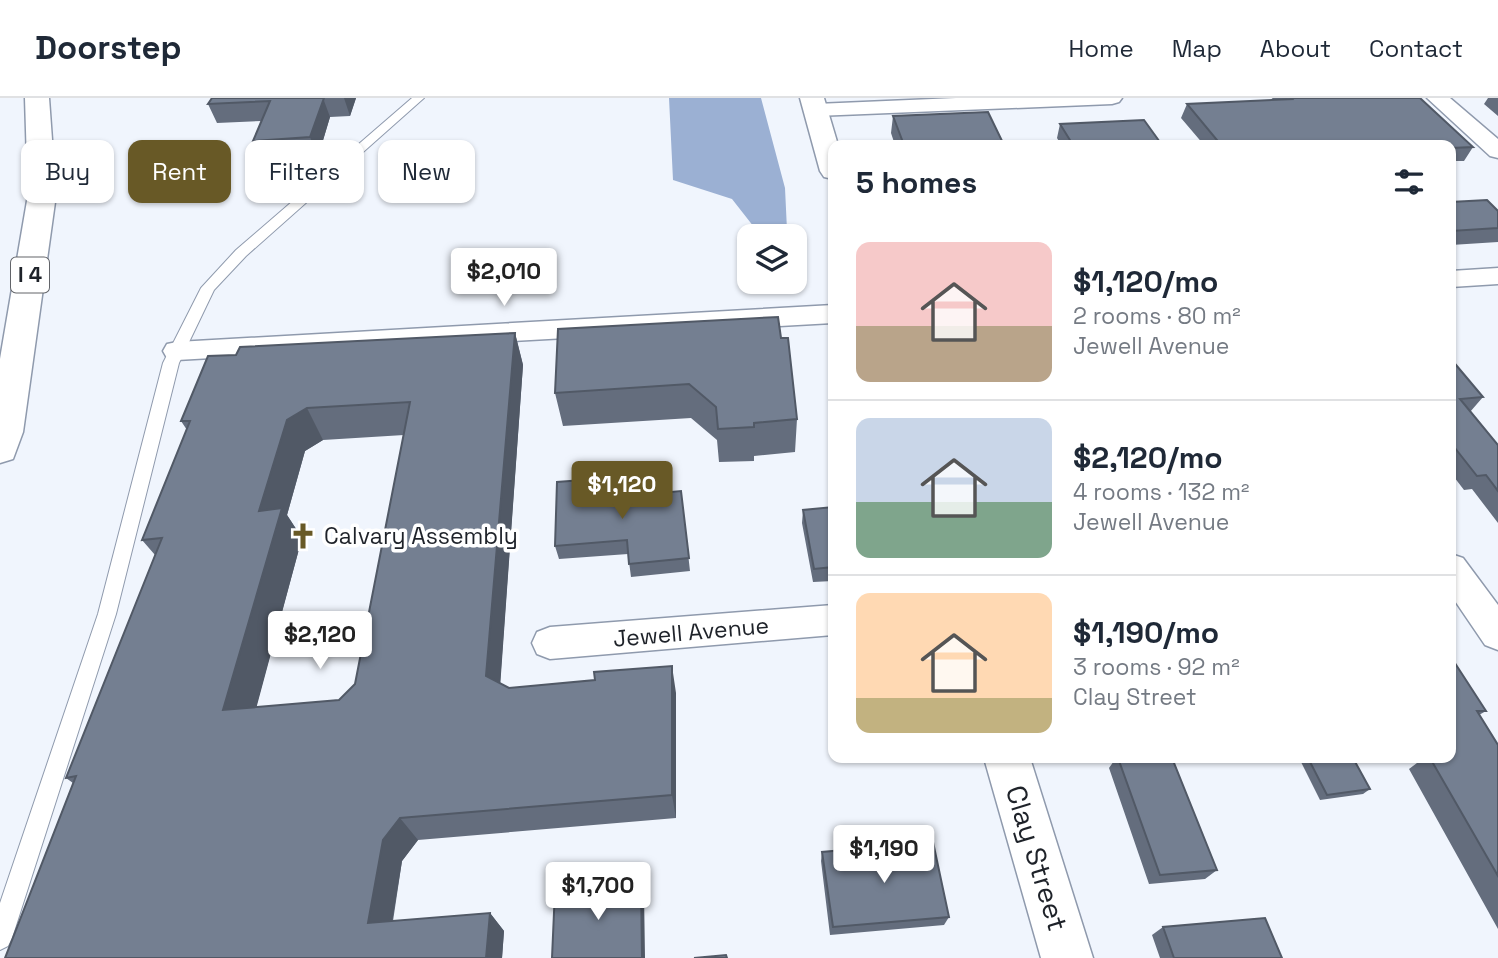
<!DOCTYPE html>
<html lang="en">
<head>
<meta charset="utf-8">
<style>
  body { margin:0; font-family:"Space Grotesk",sans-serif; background:#f2f2f3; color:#1f2937; height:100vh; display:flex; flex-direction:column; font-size:26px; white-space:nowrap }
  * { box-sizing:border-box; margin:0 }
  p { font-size:23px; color:#747a83 }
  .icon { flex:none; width:38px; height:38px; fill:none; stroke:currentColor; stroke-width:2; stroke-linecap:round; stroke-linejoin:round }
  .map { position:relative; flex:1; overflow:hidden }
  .panel { position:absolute; left:828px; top:42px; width:628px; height:623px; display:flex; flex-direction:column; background:#fff; border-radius:14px; box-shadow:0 2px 5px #0004 }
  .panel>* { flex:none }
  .guide { position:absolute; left:21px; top:42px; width:665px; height:63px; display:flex; gap:14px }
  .fabs { position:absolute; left:737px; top:126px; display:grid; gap:14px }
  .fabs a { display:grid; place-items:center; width:70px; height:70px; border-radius:14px; background:#fff; box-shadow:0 2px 5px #0004; font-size:35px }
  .price { position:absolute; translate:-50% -60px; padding:0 16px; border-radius:7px; background:#fff; color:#222; font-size:23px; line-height:46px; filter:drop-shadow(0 2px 4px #0008) }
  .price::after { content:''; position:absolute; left:50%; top:42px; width:21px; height:16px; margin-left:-10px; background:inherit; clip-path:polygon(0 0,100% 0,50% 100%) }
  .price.current { background:#685926; color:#fff }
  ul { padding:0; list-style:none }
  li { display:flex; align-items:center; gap:21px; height:175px; padding:0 28px }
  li+li { border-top:2px solid #e0e1e3 }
  li span { display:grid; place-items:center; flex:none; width:196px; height:140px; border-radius:14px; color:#555 }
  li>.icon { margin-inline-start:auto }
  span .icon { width:84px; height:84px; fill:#fffc; stroke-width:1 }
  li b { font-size:30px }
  h2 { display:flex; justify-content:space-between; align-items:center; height:84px; padding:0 28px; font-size:30px }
  .tag { padding:0 24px; border-radius:14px; background:#fff; box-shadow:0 2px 5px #0004; font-size:24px; line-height:63px }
  .tag.current { background:#685926; color:#fff }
  header { display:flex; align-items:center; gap:42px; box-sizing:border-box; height:98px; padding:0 35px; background:#fff; border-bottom:2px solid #e0e1e3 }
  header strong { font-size:33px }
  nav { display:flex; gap:38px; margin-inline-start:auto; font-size:24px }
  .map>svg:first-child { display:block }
</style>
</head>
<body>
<header>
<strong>Doorstep</strong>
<nav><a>Home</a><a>Map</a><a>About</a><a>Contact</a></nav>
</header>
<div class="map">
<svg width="1498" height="860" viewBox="0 0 1498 860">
  <rect width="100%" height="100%" fill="#f0f5fd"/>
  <path fill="#9bb0d3" d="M669,0H761L785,90L787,132L785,138H761L732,101L673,82Z"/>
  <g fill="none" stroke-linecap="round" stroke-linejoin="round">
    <g stroke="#8f9aad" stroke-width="2">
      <path id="service" d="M412,0H424L246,158L214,192L179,265L116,516L12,840L8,848L0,852V805L98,516L163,265L201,190L236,152Z"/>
    </g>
    <g stroke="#8f9aad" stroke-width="3">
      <path id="minor" d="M956,0H1122L1119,4L1112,6L816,18L808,17L805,12L808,7L816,6Z
        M1427,0H1450L1498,41V60L1490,58Z
        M1498,170V186L1451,189V173Z
        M833,207V225L177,262L167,260L163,253L167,246L177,244Z
        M1451,456L1463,460L1498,507V552L1485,547L1451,497Z
        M833,507V537L550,561L537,556L532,545L537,534L550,529Z"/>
    </g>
    <g stroke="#8f9aad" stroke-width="3">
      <path id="tertiary" d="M800,0H824L838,47H833V81L824,79L820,73Z
        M984,660H1030L1093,860H1041Z"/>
    </g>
    <g stroke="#8f9aad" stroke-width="3">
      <path id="motorway" d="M25,0H49L56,97L23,334L13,361L0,365V261L28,97Z"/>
    </g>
    <use href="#service" fill="#fff" fill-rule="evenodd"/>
    <use href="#minor" fill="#fff" fill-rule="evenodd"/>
    <use href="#tertiary" fill="#fff" fill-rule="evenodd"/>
    <use href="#motorway" fill="#fff" fill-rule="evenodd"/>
  </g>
  <path fill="#646d7d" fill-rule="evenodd" d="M212,0H356L350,18L330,19L318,59L262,62L253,43L262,23L217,25L208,6Z
    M1272,0H1420L1473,49L1464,63H1451V47H1204L1181,20L1187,6L1273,2Z
    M1488,0H1498V18L1484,6Z
    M893,18L1004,47H895L891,35Z
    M1060,26L1162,47H1061L1057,40Z
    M1451,104L1498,113V144L1451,147Z
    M515,235L523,267L500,585L509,590L676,595V720L418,742L402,763L393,823L490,815L504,833L502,860H5L73,685L66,680L155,457L142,442L187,332L181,323L236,257ZM404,337L355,586L339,602L256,609L302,440L287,417L305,353L323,342Z
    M781,240L797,321L795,354L754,358V363L719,364L717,342L691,320L563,328L555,295Z
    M1451,261L1483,299L1470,314L1498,347V425L1472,391L1464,392L1451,375Z
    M681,393L690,473L631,479L628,456L559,461L555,448L598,395L599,401Z
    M833,409V483L813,484L802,425L803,412Z
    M1451,559L1486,613L1479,617L1498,647V831L1409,671L1421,662L1420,660H1451Z
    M1116,660H1172L1217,772L1205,781L1149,786L1109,670Z
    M1306,660H1353L1370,691L1363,696L1320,702L1301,664Z
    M822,754L949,819L944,827L830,837L821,763Z
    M1163,829L1282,860H1160L1152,837Z"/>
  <path fill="#515966" d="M323,0L330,19L318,59L310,39Z
    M344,0H356L350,18Z
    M515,235L523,267L499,604L486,578Z
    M307,310L323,342L305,353L287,417L302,440L249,637L223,612L259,413L287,322Z
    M596,381L598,395L599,415L596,401Z
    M672,568L676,595V720L672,697Z
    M400,720L418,742L402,763L389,843L368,825L383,742Z
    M641,784L644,795L645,860H642Z
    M490,815L504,833L502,860H486Z"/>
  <path fill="#747f91" stroke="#515966" stroke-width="2" fill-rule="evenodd" d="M212,0H324L310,39L253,43L270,3L208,6Z
    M1291,0H1420L1473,49L1451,50V47H1221L1187,6L1292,1Z
    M988,14L1004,47H904L893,18Z
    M1144,22L1162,47H1073L1060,26Z
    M1487,102L1498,113V130L1451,133V104Z
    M778,219L781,240H788L797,321L754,325V329L718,331L716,309L689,286L555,295L558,231Z
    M515,235L486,578L509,590L595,582L594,574L672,568V697L400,720L383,742L368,825L490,815L486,860H5L76,678L66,680L162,440L142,442L190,323H181L208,258L236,257L240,249ZM410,304L355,586L339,602L223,612L282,410L259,413L287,322L307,310Z
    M1451,261L1483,299L1460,301L1498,347V393L1486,377L1477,378L1451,345Z
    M596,381V401L681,393L689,460L629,466L627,442L555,448L557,384Z
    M833,409V469L814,471L803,412Z
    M1451,559L1486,613H1477L1498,647V778L1430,660H1451Z
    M1118,660H1172L1217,772L1160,777Z
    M1308,660H1353L1370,691L1327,697Z
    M933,744L949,819L833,829L822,754Z
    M641,784L642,860H552L555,792Z
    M1265,820L1282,860H1174L1163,829Z
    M726,857L727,860H694Z"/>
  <defs>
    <g id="church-bare" transform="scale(2.1)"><path d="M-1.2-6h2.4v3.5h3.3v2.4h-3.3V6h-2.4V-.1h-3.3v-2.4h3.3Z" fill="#685926" stroke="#fff" stroke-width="2.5" paint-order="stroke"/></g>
  </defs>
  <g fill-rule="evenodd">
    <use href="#church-bare" x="303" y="438"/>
  </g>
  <g text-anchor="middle" stroke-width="7" stroke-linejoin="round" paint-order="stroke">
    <rect fill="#fff" stroke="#626469" stroke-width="2" x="11" y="159.5" width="38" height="35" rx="5"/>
    <g font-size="21" font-weight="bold" fill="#1e2229">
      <text x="30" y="184">I 4</text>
    </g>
    <g font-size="23" fill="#1e2229" stroke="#fff" text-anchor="start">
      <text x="324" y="446">Calvary Assembly</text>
    </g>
    <g font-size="23" fill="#1e2229" stroke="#fff">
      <text transform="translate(691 534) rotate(-5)" y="8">Jewell Avenue</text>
    </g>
    <g font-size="28" fill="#1e2229" stroke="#fff">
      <text transform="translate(1037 760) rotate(73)" y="10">Clay Street</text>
    </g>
  </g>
</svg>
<div class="fabs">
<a><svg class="icon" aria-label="layers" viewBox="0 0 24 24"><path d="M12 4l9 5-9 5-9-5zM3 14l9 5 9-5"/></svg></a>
</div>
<b class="price" style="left:504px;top:210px">$2,010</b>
<b class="price current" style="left:622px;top:423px">$1,120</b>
<b class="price" style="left:320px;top:573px">$2,120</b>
<b class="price" style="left:884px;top:787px">$1,190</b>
<b class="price" style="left:598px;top:824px">$1,700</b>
<div class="guide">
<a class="tag">Buy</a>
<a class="tag current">Rent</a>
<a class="tag">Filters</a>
<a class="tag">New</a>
</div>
<section class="panel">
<h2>5 homes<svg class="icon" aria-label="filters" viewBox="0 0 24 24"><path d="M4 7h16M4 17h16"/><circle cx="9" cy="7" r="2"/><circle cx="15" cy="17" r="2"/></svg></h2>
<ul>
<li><span style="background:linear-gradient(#f6c9c9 60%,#b9a48a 0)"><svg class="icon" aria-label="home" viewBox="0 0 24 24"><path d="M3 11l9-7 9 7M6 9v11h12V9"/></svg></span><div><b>$1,120/mo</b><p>2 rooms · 80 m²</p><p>Jewell Avenue</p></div></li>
<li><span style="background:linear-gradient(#c9d6e8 60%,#7fa58c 0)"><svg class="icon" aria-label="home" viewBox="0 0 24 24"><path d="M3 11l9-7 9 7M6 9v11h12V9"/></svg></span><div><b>$2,120/mo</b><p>4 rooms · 132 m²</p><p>Jewell Avenue</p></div></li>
<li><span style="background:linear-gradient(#ffd9b3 75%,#c2b280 0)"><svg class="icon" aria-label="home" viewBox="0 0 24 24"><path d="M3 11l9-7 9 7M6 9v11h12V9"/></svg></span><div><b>$1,190/mo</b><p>3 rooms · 92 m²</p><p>Clay Street</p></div></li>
</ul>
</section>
</div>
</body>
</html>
